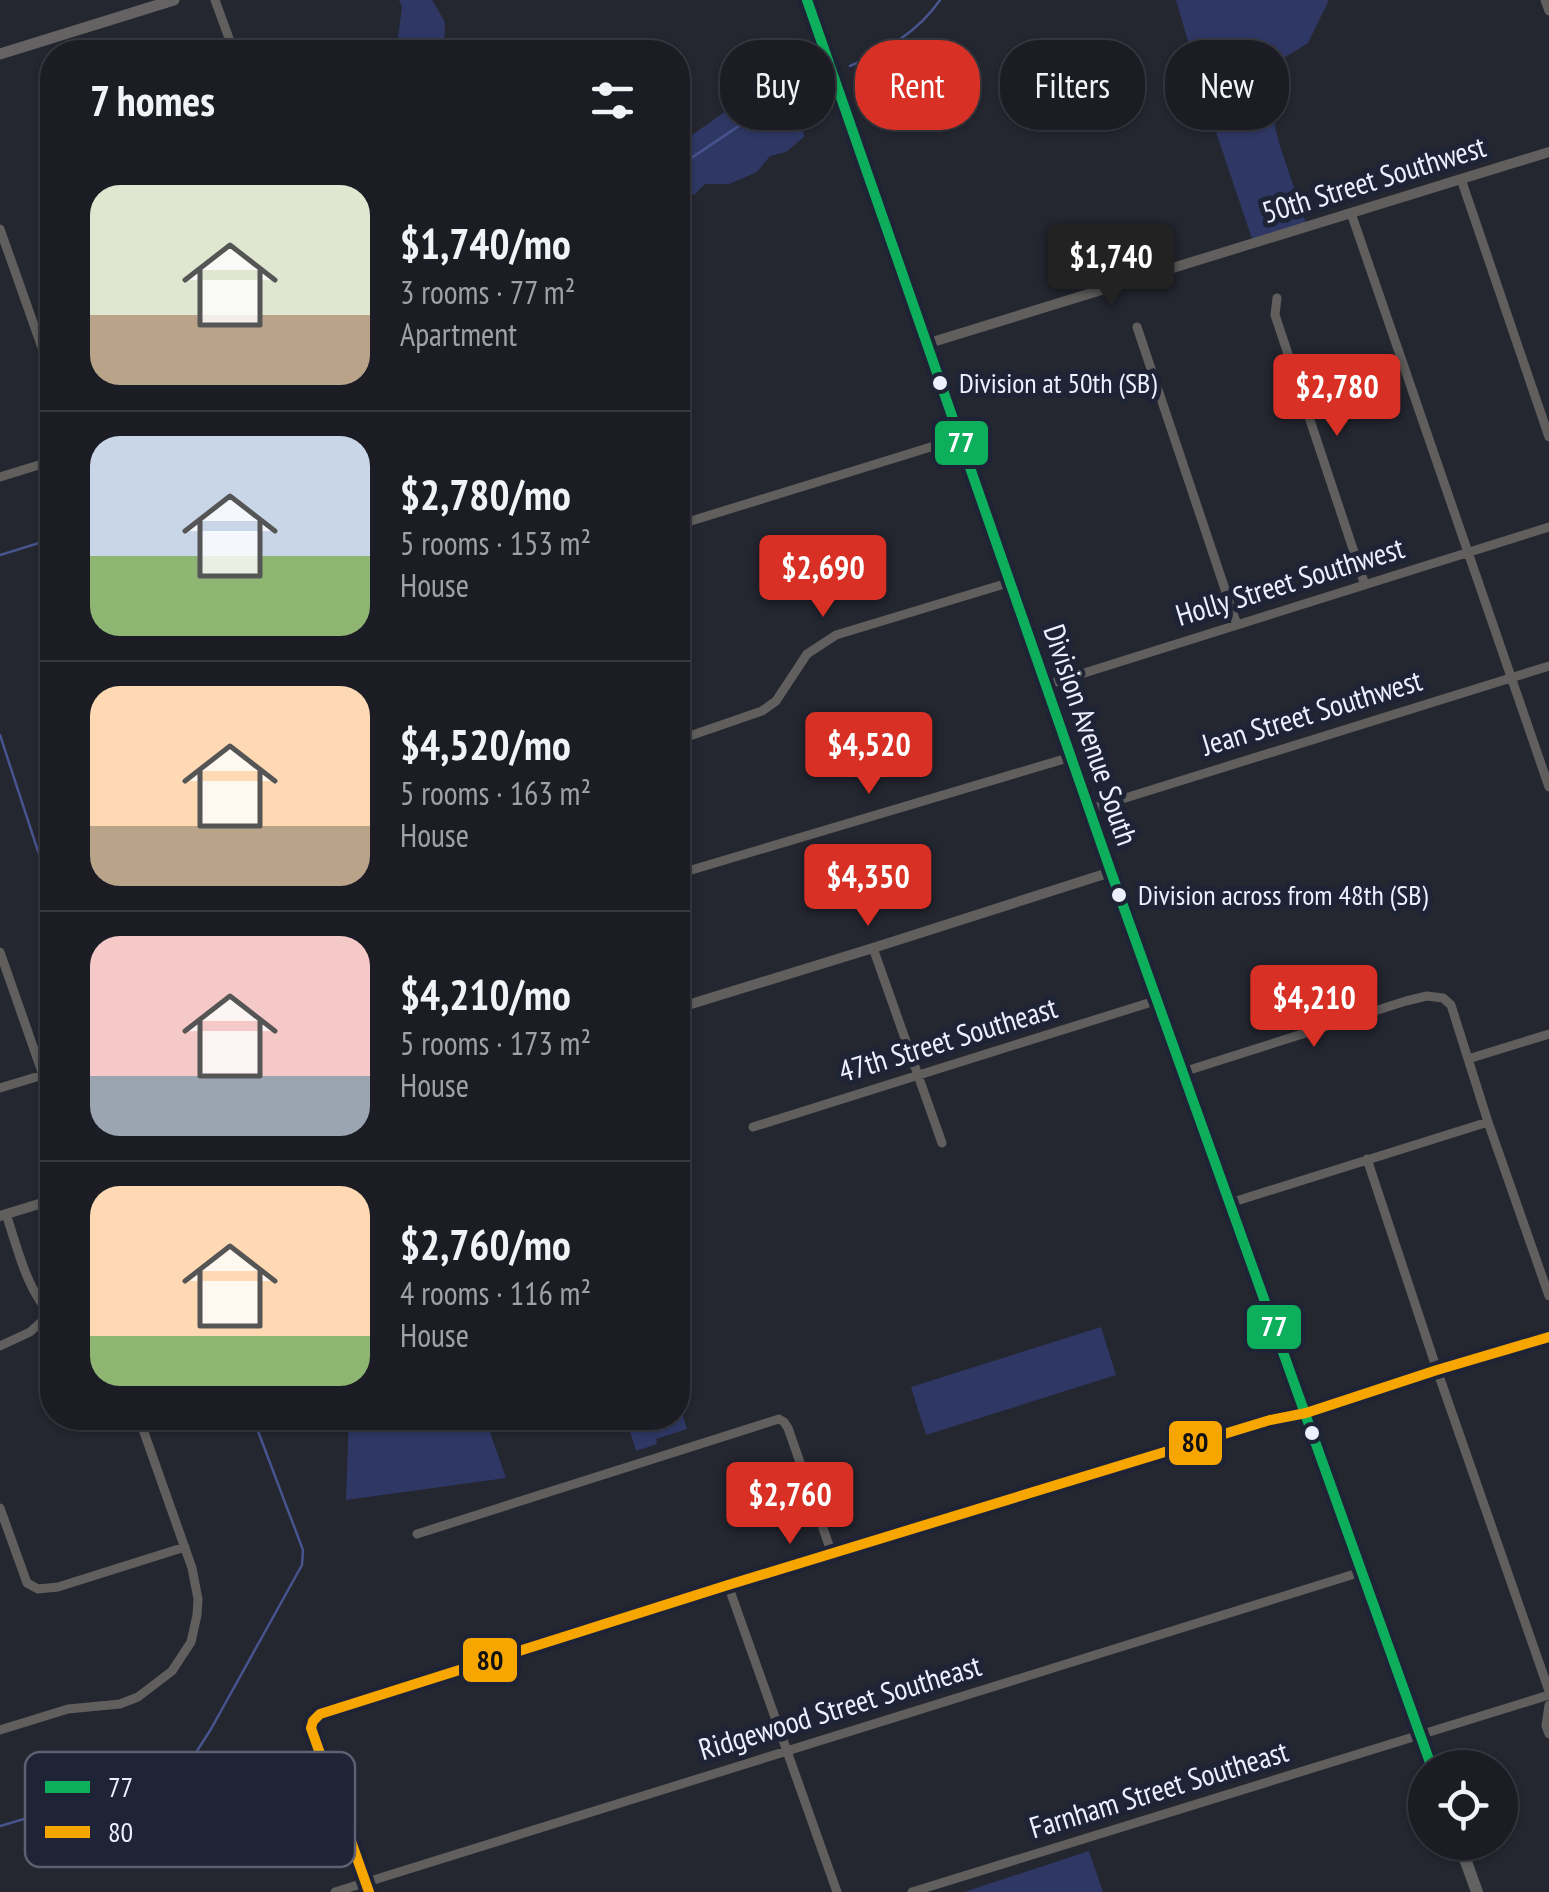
<!DOCTYPE html>
<html lang="en">
<head>
<meta charset="utf-8">
<style>
  body { margin:0; font-family:"PT Sans Narrow",sans-serif; background:#24252c; color:#f1f3f6; height:100vh; display:flex; flex-direction:column; font-size:38px; white-space:nowrap }
  * { box-sizing:border-box; margin:0 }
  p { font-size:32px; color:#a0a1a6 }
  .icon { flex:none; width:55px; height:55px; fill:none; stroke:currentColor; stroke-width:2; stroke-linecap:round; stroke-linejoin:round }
  .map { position:relative; flex:1; overflow:hidden }
  .side { position:absolute; left:40px; top:40px; width:650px; height:1390px; display:flex; flex-direction:column; background:#1b1c24; border-radius:40px; box-shadow:0 2px 8px #0004,0 0 0 2px #393a41 }
  .side>* { flex:none }
  .top-card { position:absolute; left:720px; top:40px; width:678px; height:90px; display:flex; gap:20px }
  .fabs { position:absolute; left:1408px; top:1750px; display:grid; gap:20px }
  .fabs a { display:grid; place-items:center; width:110px; height:110px; border-radius:50%; background:#1b1c24; box-shadow:0 2px 8px #0004,0 0 0 2px #393a41; font-size:50px }
  .price { position:absolute; translate:-50% -85px; padding:0 22px; border-radius:10px; background:#d93025; color:#fff; font-size:32px; line-height:65px; filter:drop-shadow(0 2px 5px #0008) }
  .price::after { content:''; position:absolute; left:50%; top:60px; width:30px; height:22px; margin-left:-15px; background:inherit; clip-path:polygon(0 0,100% 0,50% 100%) }
  .price.on { background:#222; color:#fff }
  ul { padding:0; list-style:none }
  li { display:flex; align-items:center; gap:30px; height:250px; padding:0 50px }
  li+li { border-top:2px solid #393a41 }
  li span { display:grid; place-items:center; flex:none; width:280px; height:200px; border-radius:30px; color:#555 }
  li>.icon { margin-inline-start:auto }
  span .icon { width:120px; height:120px; fill:#fffc; stroke-width:1 }
  li b { font-size:42px }
  h2 { display:flex; justify-content:space-between; align-items:center; height:120px; padding:0 50px; font-size:42px }
  .pill { padding:0 35px; border-radius:40px; background:#1b1c24; box-shadow:0 2px 8px #0004,0 0 0 2px #393a41; font-size:35px; line-height:90px }
  .pill.on { background:#d93025; color:#fff }
  .map>svg:first-child { display:block }
</style>
</head>
<body>
<div class="map">
<svg width="1549" height="1892" viewBox="0 0 1549 1892">
  <rect width="100%" height="100%" fill="#242630"/>
  <path fill="#2f3865" d="M399,0H432L445,22L444,52H369L368,48L397,45L402,7Z
    M1176,0H1329L1308,43L1261,72L1280,146L1307,226L1253,242L1203,93Z
    M776,81L801,110L804,137L786,152L770,156L757,172L729,184H705L695,194L678,200V145L754,91Z
    M1101,1327L1116,1375L926,1435L911,1387Z
    M678,1399L687,1429L656,1439L657,1444L636,1451L626,1418H678Z
    M349,1418H485L506,1478L346,1500Z
    M1089,1851L1103,1892H964Z"/>
  <g fill="none" stroke-linecap="round" stroke-linejoin="round">
    <path stroke="#47548d" stroke-width="2.5" d="M850,66C885,51 918,32 940,0
      M678,167L792,90L814,78
      M0,555L52,539
      M0,735L52,894
      M0,1826L160,1779L190,1762L211,1729L302,1565L303,1550L253,1418"/>
    <path stroke="#605f5e" stroke-width="9" d="M215,0L234,52
      M1545,0L1549,11
      M1461,179L1549,437
      M1351,213L1549,787
      M0,229L52,376
      M1277,298L1275,315L1365,585
      M1137,327L1237,625
      M0,477L52,461
      M678,525L960,438
      M48,621L52,634
      M1046,685L1549,527
      M678,740L762,711L776,701L807,654L836,635L1011,582
      M1090,809L1549,666
      M678,874L1071,757
      M873,948L942,1143
      M0,952L43,1075
      M1468,1059L1549,1034
      M1183,1072L1406,1001L1427,996L1443,998L1451,1005L1488,1122L1549,1296
      M0,1088L43,1075H52
      M753,1127L1158,1000
      M1367,1159L1437,1370L1549,1691
      M1230,1203L1488,1122
      M6,1214C18,1249 26,1289 52,1316
      M0,1346L30,1332L50,1314
      M0,1508L27,1583L38,1589L58,1587L185,1547
      M417,1534L779,1419L784,1422L788,1428L832,1554
      M728,1585L837,1892
      M1549,1705L1546,1726L1549,1734
      M0,1730L68,1709L120,1704L138,1697L172,1671L191,1642L197,1615L198,1599L192,1568L139,1418
      M335,1892L1361,1572
      M369,1892L311,1728L313,1721L320,1714L728,1585L1270,1420L1306,1413L1437,1370L1549,1337
      M912,1892L1549,1695"/>
    <path stroke="#605f5e" stroke-width="10" d="M926,344L1549,152
      M678,1008L873,948L1111,872
      M0,1216L52,1200"/>
    <path stroke="#646262" stroke-width="11" d="M0,54L174,0"/>
    <path stroke="#616161" stroke-width="12" d="M807,0L1111,872L1432,1768
      M1459,1842L1477,1892"/>
    <g stroke="#1e2336" stroke-width="18">
      <path id="bus-1" d="M807,0L1111,872L1432,1768"/>
    </g>
    <g stroke="#1e2336" stroke-width="18">
      <path id="bus-2" d="M369,1892L311,1728L313,1721L320,1714L728,1585L1270,1420L1306,1413L1437,1370L1549,1337"/>
    </g>
    <use href="#bus-1" stroke="#0daf5c" stroke-width="10"/>
    <use href="#bus-2" stroke="#f7a600" stroke-width="10"/>
  </g>
  <g fill="#ecf0fe" stroke="#1e2336" stroke-width="4">
    <circle cx="940" cy="383" r="9"/>
    <circle cx="1119" cy="895" r="9"/>
    <circle cx="1312" cy="1433" r="9"/>
  </g>
  <g text-anchor="middle" stroke-width="10" stroke-linejoin="round" paint-order="stroke">
    <g font-size="28" fill="#ecf0fe" stroke="#1e2336" text-anchor="start">
      <text x="959" y="393">Division at 50th (SB)</text>
      <text x="1138" y="905">Division across from 48th (SB)</text>
    </g>
    <g font-size="30" fill="#ecf0fe" stroke="#1e2336">
      <text transform="translate(1374 180) rotate(-17)" y="10">50th Street Southwest</text>
      <text transform="translate(1290 582) rotate(-17)" y="10">Holly Street Southwest</text>
      <text transform="translate(1312 713) rotate(-17)" y="10">Jean Street Southwest</text>
      <text transform="translate(1090 735) rotate(71)" y="10">Division Avenue South</text>
      <text transform="translate(948 1040) rotate(-17)" y="10">47th Street Southeast</text>
      <text transform="translate(840 1708) rotate(-17)" y="10">Ridgewood Street Southeast</text>
      <text transform="translate(1159 1790) rotate(-17)" y="10">Farnham Street Southeast</text>
    </g>
  </g>
  <rect x="25" y="1752" width="330" height="115" rx="15" fill="#1e2336" stroke="#5c6072" stroke-width="2.5"/>
  <rect x="45" y="1781" width="45" height="12" fill="#0daf5c"/>
  <rect x="45" y="1826" width="45" height="12" fill="#f7a600"/>
  <g font-size="28" fill="#ecf0fe">
    <text x="108" y="1797">77</text>
    <text x="108" y="1842">80</text>
  </g>
  <g stroke="#1e2336" stroke-width="4">
    <rect x="933" y="419" width="57" height="48" rx="10" fill="#0daf5c"/>
    <rect x="1245" y="1303" width="58" height="48" rx="10" fill="#0daf5c"/>
    <rect x="1167" y="1419" width="57" height="48" rx="10" fill="#f7a600"/>
    <rect x="461" y="1636" width="58" height="48" rx="10" fill="#f7a600"/>
  </g>
  <g font-size="28" text-anchor="middle" font-weight="bold" fill="#fff">
    <text x="961" y="452">77</text>
    <text x="1274" y="1336">77</text>
  </g>
  <g font-size="28" text-anchor="middle" font-weight="bold" fill="#111">
    <text x="1195" y="1452">80</text>
    <text x="490" y="1670">80</text>
  </g>
</svg>
<div class="fabs">
<a><svg class="icon" aria-label="locate" viewBox="0 0 24 24"><circle cx="12" cy="12" r="6"/><path d="M12 2v4M12 18v4M2 12h4M18 12h4"/></svg></a>
</div>
<b class="price on" style="left:1111px;top:309px">$1,740</b>
<b class="price" style="left:1337px;top:439px">$2,780</b>
<b class="price" style="left:823px;top:620px">$2,690</b>
<b class="price" style="left:869px;top:797px">$4,520</b>
<b class="price" style="left:868px;top:929px">$4,350</b>
<b class="price" style="left:1314px;top:1050px">$4,210</b>
<b class="price" style="left:790px;top:1547px">$2,760</b>
<div class="top-card">
<a class="pill">Buy</a>
<a class="pill on">Rent</a>
<a class="pill">Filters</a>
<a class="pill">New</a>
</div>
<section class="side">
<h2>7 homes<svg class="icon" aria-label="filters" viewBox="0 0 24 24"><path d="M4 7h16M4 17h16"/><circle cx="9" cy="7" r="2"/><circle cx="15" cy="17" r="2"/></svg></h2>
<ul>
<li><span style="background:linear-gradient(#dfe7d0 65%,#b9a48a 0)"><svg class="icon" aria-label="home" viewBox="0 0 24 24"><path d="M3 11l9-7 9 7M6 9v11h12V9"/></svg></span><div><b>$1,740/mo</b><p>3 rooms · 77 m²</p><p>Apartment</p></div></li>
<li><span style="background:linear-gradient(#c9d6e8 60%,#8fb573 0)"><svg class="icon" aria-label="home" viewBox="0 0 24 24"><path d="M3 11l9-7 9 7M6 9v11h12V9"/></svg></span><div><b>$2,780/mo</b><p>5 rooms · 153 m²</p><p>House</p></div></li>
<li><span style="background:linear-gradient(#ffd9b3 70%,#b9a48a 0)"><svg class="icon" aria-label="home" viewBox="0 0 24 24"><path d="M3 11l9-7 9 7M6 9v11h12V9"/></svg></span><div><b>$4,520/mo</b><p>5 rooms · 163 m²</p><p>House</p></div></li>
<li><span style="background:linear-gradient(#f6c9c9 70%,#9aa5b1 0)"><svg class="icon" aria-label="home" viewBox="0 0 24 24"><path d="M3 11l9-7 9 7M6 9v11h12V9"/></svg></span><div><b>$4,210/mo</b><p>5 rooms · 173 m²</p><p>House</p></div></li>
<li><span style="background:linear-gradient(#ffd9b3 75%,#8fb573 0)"><svg class="icon" aria-label="home" viewBox="0 0 24 24"><path d="M3 11l9-7 9 7M6 9v11h12V9"/></svg></span><div><b>$2,760/mo</b><p>4 rooms · 116 m²</p><p>House</p></div></li>
</ul>
</section>
</div>
</body>
</html>
